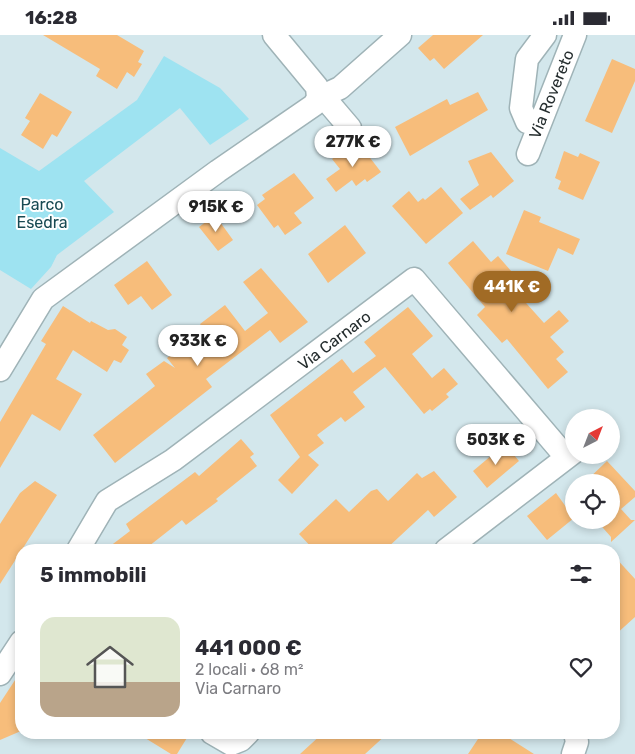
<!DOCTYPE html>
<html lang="it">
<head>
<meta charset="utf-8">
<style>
  body { margin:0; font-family:Rubik,sans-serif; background:#f2f2f3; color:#2b2b33; height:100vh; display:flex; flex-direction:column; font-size:19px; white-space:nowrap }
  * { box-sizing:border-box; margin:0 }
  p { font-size:16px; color:#7c7c81 }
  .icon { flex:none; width:28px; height:28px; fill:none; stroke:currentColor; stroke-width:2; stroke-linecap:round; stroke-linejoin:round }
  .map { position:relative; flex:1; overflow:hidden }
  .side { position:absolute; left:15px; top:509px; width:605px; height:195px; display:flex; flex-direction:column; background:#fff; border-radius:20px; box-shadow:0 2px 8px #0003 }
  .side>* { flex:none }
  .needle { width:32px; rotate:42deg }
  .tools { position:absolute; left:565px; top:374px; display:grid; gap:10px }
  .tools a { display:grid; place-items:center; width:55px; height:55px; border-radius:50%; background:#fff; box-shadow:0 2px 8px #0003; font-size:25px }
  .price { position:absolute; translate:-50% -42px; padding:0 11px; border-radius:18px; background:#fff; color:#222; font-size:16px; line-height:32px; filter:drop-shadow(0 1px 2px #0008) }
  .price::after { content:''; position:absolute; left:50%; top:30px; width:15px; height:11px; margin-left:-8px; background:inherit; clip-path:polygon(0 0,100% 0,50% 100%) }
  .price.on { background:#a16b25; color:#fff }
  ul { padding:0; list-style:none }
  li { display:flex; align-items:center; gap:15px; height:125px; padding:0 25px }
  li span { display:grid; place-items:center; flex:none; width:140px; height:100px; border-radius:15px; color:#555 }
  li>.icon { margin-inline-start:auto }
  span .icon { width:60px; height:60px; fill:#fffc; stroke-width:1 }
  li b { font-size:21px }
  h2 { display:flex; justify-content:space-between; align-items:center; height:60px; padding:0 25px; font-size:21px }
  .status { display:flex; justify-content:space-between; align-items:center; height:35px; padding:0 25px; background:#fff; direction:ltr }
  .status svg { height:14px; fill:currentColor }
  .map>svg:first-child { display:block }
</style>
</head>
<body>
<div class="status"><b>16:28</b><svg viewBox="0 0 49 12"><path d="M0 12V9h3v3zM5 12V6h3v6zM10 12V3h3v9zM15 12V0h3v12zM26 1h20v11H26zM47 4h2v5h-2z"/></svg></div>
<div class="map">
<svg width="635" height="719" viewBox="0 0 635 719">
  <rect width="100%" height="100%" fill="#d3e7ec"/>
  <path fill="#9ee3f1" d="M164,21L220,53L249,84L210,110L180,73L84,146L114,177L57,220L51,232L31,254L0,235V113L39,136L137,65Z"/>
  <path fill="#f7bd7b" d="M43,0H117L144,16L138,27L142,29L134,42L127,37L117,54L96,41L100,34Z
    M433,0H483L444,34L434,23L430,26L418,13Z
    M612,24L635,34V46L612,98L585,86Z
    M478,57L488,75L410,121L395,92L447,64L450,70Z
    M40,58L72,77L57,102L52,99L43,114L21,100L30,86L25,83Z
    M357,106L381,137L367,147L365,144L356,151L352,145L336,157L326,144L340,134L332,124Z
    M564,116L578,122L580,118L600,127L583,165L558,154L561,146L555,143Z
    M491,117L514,146L493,163L491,160L470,175L460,164L479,150L468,126Z
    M294,138L314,163L294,178L302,188L285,200L278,190L274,193L257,170L265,164L262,160Z
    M441,152L463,178L426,209L392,171L409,156L418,167L423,163L425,165Z
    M524,175L541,182L539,187L580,204L573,220L558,213L548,236L506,219Z
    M215,180L233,205L218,216L199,192Z
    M345,190L366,218L328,248L308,219Z
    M473,206L491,227L498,221L525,252L518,259L544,288L559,275L569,286L550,302L564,317L556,324L568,337L548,354L507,304L502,308L477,280L485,272L448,228Z
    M147,226L172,260L152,275L141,261L128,270L114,250Z
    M261,233L308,287L280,308L270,295L206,344L212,352L115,428L93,400L155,351L146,339L164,326L175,333L167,323L204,295L200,289L225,270L245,296L268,278L243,247Z
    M63,271L90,288L91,286L108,295L115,294L127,302L122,310L129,315L121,328L114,325L107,337L73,315L56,344L82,359L60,396L32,379L0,433V387L46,309L41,306Z
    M408,272L433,301L412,319L432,343L444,333L458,349L446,359L449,362L432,376L430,374L424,379L385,332L353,357L365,372L345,387L341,382L317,400L324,408L308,420L319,430L292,459L278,445L300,422L270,380L342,324L353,338L376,321L364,307Z
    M241,404L254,419L250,422L257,431L216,464L218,466L186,490L182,485L144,515H105L130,496L126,489L195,437L199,441Z
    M505,409L519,426L487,453L473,436Z
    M607,426L635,456V462L621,474L631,485H635L611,507V502L596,485H611V448H584Z
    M434,436L457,462L434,482L428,475L385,515H314L299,499L336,464L349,477L371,456L377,454L388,466L417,438L422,443Z
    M35,446L57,460L0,549V489L20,458Z
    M556,458L574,483L547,505L527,481Z
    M614,521L635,544V582L614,601Z
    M21,636V696L0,705V668Z
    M137,698H190L177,719H171Z
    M323,698H388L365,719H300Z
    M482,698H501L534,719H468Z"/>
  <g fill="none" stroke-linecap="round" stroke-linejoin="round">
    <g stroke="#9fb3b7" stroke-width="25">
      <path id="minor" d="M318,63L340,53L400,0
        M318,63L327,66L350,93
        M539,91L527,87L521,73L527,24L545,0
        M528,119L575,0
        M0,335L43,264L218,136L314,70L318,63L317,52L274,0
        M78,515L107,466L173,425L414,244L566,422
        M446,515L574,417
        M0,639L21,607
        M212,698L231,709L241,705L248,698
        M573,719L577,707L575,698"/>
    </g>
    <use href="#minor" stroke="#fff" stroke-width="22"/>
  </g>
  <g text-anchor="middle" stroke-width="4" stroke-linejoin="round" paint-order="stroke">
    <g font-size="16" fill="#262e2f" stroke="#fff">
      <text transform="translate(551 59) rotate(-68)" y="6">Via Rovereto</text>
      <text transform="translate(334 305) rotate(-37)" y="6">Via Carnaro</text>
    </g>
    <g font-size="16" fill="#184a53" stroke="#fff">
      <text x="42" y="175">Parco<tspan x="42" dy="18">Esedra</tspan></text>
    </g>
  </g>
</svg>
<div class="tools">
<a><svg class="needle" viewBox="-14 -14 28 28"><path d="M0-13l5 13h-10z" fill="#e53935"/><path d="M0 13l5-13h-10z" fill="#7c7c81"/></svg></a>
<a><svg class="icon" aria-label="locate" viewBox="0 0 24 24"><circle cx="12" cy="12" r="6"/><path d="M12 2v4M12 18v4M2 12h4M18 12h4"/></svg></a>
</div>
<b class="price" style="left:353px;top:133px">277K €</b>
<b class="price" style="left:216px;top:198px">915K €</b>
<b class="price on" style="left:512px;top:278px">441K €</b>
<b class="price" style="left:198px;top:332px">933K €</b>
<b class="price" style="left:496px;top:431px">503K €</b>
<section class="side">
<h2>5 immobili<svg class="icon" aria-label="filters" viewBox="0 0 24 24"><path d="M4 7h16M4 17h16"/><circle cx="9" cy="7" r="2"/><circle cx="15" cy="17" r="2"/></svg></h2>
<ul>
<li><span style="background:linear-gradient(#dfe7d0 65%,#b9a48a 0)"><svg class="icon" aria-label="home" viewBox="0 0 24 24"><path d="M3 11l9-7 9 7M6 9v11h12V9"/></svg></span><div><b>441 000 €</b><p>2 locali · 68 m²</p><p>Via Carnaro</p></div><svg class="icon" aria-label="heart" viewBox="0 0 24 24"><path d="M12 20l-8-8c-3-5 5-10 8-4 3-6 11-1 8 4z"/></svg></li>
</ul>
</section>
</div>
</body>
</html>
